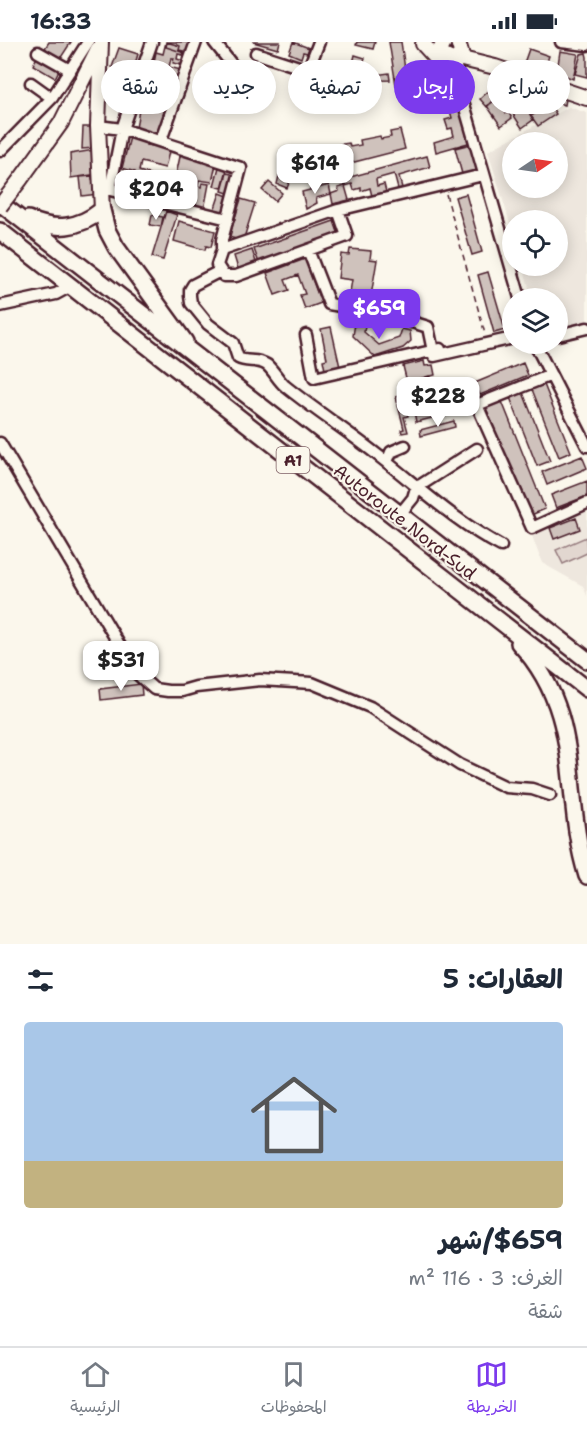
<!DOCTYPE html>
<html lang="ar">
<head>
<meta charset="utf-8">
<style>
  body { margin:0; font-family:"Shantell Sans","Playpen Sans Arabic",sans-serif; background:#f6f6f7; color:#1f2937; direction:rtl; height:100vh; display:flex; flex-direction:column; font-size:22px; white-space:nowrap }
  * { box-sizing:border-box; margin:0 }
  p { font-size:20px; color:#747a83 }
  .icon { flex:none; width:33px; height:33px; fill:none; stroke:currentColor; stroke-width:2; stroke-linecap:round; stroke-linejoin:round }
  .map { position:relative; height:902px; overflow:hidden; direction:ltr }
  .panel { display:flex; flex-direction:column; background:#fff; flex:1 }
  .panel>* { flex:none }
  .guide { position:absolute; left:18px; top:18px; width:552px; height:54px; direction:rtl; display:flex; gap:12px }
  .needle { width:39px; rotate:77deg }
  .controls { position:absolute; left:502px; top:90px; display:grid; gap:12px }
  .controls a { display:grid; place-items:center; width:66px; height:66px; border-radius:50%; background:#fff; box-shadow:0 3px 15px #0003; font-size:30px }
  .price { position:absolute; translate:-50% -51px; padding:0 14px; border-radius:12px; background:#fff; color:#222; font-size:20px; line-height:39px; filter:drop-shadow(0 2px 3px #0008) }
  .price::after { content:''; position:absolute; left:50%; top:36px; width:18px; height:14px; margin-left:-9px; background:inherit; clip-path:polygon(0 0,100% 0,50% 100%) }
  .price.current { background:#7c3aed; color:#fff }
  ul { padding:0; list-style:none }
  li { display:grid; align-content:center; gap:12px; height:318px; padding:0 24px }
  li+li { border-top:2px solid #e0e1e3 }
  li span { display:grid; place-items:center; height:186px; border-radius:6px; color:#555 }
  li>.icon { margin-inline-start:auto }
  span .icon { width:108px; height:108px; fill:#fffc; stroke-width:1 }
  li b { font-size:26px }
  h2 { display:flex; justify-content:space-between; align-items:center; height:72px; padding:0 24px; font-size:26px }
  .tag { padding:0 21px; border-radius:27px; background:#fff; box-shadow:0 3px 15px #0003; font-size:21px; line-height:54px }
  .tag.current { background:#7c3aed; color:#fff }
  .status { display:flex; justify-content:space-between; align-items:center; height:42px; padding:0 30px; background:#fff; direction:ltr }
  .status svg { height:16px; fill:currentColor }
  .tab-bar { display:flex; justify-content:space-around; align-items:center; height:84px; border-top:2px solid #e0e1e3; background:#fff; font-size:16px; color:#747a83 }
  .tab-bar a { display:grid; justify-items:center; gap:3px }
  .tab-bar .current { color:#7c3aed }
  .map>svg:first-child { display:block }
</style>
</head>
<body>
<div class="status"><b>16:33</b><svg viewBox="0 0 49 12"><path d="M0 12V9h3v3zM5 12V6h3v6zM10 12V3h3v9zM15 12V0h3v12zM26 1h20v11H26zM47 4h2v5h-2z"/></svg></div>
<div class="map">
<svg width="587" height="902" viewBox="0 0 587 902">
  <rect width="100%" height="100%" fill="#fbf7ec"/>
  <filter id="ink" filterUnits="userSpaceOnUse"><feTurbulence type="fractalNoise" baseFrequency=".0167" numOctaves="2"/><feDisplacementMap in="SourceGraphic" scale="12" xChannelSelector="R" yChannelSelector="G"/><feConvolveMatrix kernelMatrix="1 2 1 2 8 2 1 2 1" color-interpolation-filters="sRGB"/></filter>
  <g filter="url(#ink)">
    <path fill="#eee7de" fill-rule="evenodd" d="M569,65L587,71V279L558,285V256H532L523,224H558V178H513V191L488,109ZM513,100H558V146H513Z
      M587,466V554L583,544L542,521L531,491Z"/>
    <path fill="#e2d7d0" stroke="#967b7e" stroke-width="1.5" d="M586,495L587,511L563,522L556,508Z"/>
    <path fill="#cfc2bc" stroke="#4a1f2b" stroke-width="1.5" d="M49,0H71L60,17L45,6Z
      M166,0L180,4L179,8L184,9L183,13L178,12L177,17L184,19L183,23L173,21L174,16H171L169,25L181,28L178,41L151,35L156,10L163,12Z
      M167,0H193L188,12L166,5Z
      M253,0H280L278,7Z
      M293,0L309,6L307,11L303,10L301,16L289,11Z
      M357,0H375L373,7L356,3Z
      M389,0H401L407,41L396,43Z
      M119,6L138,12L132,32L112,25Z
      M529,7L549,14L544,28L524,21Z
      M560,9L578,12L573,37L557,30Z
      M586,11L587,15V35L575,32L581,12Z
      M355,13L365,16L361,31L351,29Z
      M37,15L59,28L55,36L33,23Z
      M389,31L390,38L355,39V32L375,33Z
      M449,41L457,54L450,58L442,46Z
      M497,41L504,48L487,65L480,57Z
      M527,44L544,48L540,67L528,64L529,61L523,60Z
      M548,52L566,57L565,63L546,58Z
      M499,56L506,71L508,70L512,76L501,84L487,64Z
      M442,57L451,59L449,69L439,67Z
      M459,58L468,101L436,110L434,100L454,94L452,86L448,87L445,78L452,76L448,61Z
      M140,60L158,64V67L167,69L163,92L136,87Z
      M523,60L533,78L522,86L511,69Z
      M550,62L556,72L538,84L531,74Z
      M83,85H94L95,106L82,107Z
      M400,88L405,107L331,126L327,112L331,111L330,104L349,101L350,105L361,103L360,98L380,94L381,97L391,95L390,90Z
      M130,95L147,99L146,103L170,106L165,126L141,120L139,129L149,132L145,148L131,144L135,130L122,126Z
      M471,102L477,128L462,132L455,106Z
      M94,108L98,132L71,136L70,112Z
      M181,110L217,118L212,140L199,138L198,144L201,145L202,141L209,142L204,168L191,165L194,150L186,149L188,137L176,133Z
      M427,114L430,125L399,134L402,146L398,147L394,132L376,137L377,144L384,142L386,150L372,154L370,146L361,149V146L354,148L352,142L345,144L343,137Z
      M219,125L227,127L222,146L214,144Z
      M119,131L127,132L125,145L118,144Z
      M227,131L239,134L234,153L222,149Z
      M92,134V137H96L98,152L82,154L80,135Z
      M279,134L290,139L287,146L277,142Z
      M269,140L282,151L275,159L262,148Z
      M329,143L331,152L316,156L317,161L306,167L302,150Z
      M345,144L349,158L333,162L331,152L339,149L338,146Z
      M220,151L233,156L227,173L214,169Z
      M466,152L482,210L472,213L455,155Z
      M241,157L255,161L243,199L229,195Z
      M166,169L177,173L163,218L152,215Z
      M152,173L163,175L161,185L150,183Z
      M179,179L215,189L211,205L206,204L205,208L174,199Z
      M334,179L339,193L259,221L254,207Z
      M350,207L371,209L370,217L377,218L370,260L356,258L357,251L350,250L352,238L338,236L341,212L349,213Z
      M252,208L257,223L239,230L234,214Z
      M305,217L321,261L305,267L300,253L305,252L298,233L285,238L289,248L275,253L267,231Z
      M488,230L505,288L494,291L478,233Z
      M356,275L366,278L364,290L379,303L399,296L402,287L410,289L411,299L403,306L375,315L353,294Z
      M331,285L340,325L325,328L323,318L327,317L321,287Z
      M424,319L425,324L433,323L435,333L407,340L403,324Z
      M523,321L528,333L480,353L475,341Z
      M429,334L435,359L424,362L419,337Z
      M543,340L571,410L559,415L531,345Z
      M522,348L550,419L537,424L509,353Z
      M403,353L408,374L404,375L408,390L402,391L401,388L404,387L396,355Z
      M501,357L545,467L529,474L485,363Z
      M441,358L443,367L435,369L436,375L416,380L413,364Z
      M454,379L455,385L421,394L420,388Z
      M582,414L587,426L547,443L542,430Z
      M587,439V454L556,466L551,453Z
      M576,476L580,487L554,497L550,486Z
      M141,642L142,653L101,658L100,647Z"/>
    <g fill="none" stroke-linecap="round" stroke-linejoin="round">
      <g stroke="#4a1f2b" stroke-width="15">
        <path id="minor" d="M214,0L237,29L264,50
          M561,0L587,3
          M38,10L70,28
          M256,11L308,28L319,0
          M455,17L459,45L520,256
          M31,41L52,56
          M98,84L122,87L241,126L222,198V208L338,168L483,133
          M161,98L196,0
          M0,109L52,56L88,0
          M100,148H110L122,87L152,0
          M110,148L228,177
          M222,208L217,223L224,234H236L347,194L338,168
          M308,208L329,262L386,272L428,285L434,314L513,296
          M220,229L193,243L190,248V254L191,261L208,282L233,301L238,316C247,321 257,316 267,323C274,329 278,338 285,344C316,369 349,390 380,415C420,446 456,480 501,504
          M0,264L56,252L69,245
          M306,293L314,336L440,307
          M558,293L587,286
          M535,302L587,404
          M551,333L477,363L532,486L587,461
          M0,401L136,631L154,647L168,649H182L196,645L260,638L312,641L370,665L460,723L506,745L532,747L550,753
          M387,420L391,410L405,404
          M400,472L413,456L416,446L477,407"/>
      </g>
      <g stroke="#4a1f2b" stroke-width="18">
        <path id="major" d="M101,0L98,84L102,168
          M444,0L441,6L442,13L452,18L458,16L461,10L458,0
          M423,2L455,37
          M458,16L495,25L587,56
          M20,138L61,81L98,7"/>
      </g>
      <g stroke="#4a1f2b" stroke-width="20">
        <path id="highway" d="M0,161L587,618
          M28,177C55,189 78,187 102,168L107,188L116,205L185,300
          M0,189L587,647
          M519,601C586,674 561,751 587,834"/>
      </g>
      <path stroke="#4a1f2b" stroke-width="1.5" stroke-dasharray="6 4.5" stroke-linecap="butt" d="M446,152L485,292"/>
      <use href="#minor" stroke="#fbf7ec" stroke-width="10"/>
      <use href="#major" stroke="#fbf7ec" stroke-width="14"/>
      <use href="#highway" stroke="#fbf7ec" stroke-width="15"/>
      <g stroke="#4a1f2b" stroke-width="18" stroke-linecap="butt">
        <path id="major-bridge" d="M0,164L20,138"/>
      </g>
      <use href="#major-bridge" stroke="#fbf7ec" stroke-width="14"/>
    </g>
  </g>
  <g text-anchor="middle" stroke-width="4.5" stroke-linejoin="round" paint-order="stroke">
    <rect fill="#fbf7ec" stroke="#7f6065" stroke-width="1.5" x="276.5" y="405" width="33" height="26" rx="4.5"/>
    <g font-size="16" font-weight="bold" fill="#4a1f2b">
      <text x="293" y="424">A1</text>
    </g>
    <g font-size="18" fill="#4a1f2b" stroke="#fbf7ec">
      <text transform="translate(405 480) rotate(38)" y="6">Autoroute Nord-Sud</text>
    </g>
  </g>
</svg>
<div class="controls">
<a><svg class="needle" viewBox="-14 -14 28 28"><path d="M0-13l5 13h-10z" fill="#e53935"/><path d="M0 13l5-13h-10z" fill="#747a83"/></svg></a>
<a><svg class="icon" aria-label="locate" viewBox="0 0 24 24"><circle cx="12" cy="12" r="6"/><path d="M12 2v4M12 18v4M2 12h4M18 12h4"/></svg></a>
<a><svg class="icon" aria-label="layers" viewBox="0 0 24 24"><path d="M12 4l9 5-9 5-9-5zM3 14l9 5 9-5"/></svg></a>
</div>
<b class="price" style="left:315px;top:153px">$614</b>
<b class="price" style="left:156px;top:179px">$204</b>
<b class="price current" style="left:379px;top:298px">$659</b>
<b class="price" style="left:438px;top:386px">$228</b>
<b class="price" style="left:121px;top:650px">$531</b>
<div class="guide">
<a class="tag">شراء</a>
<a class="tag current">إيجار</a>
<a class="tag">تصفية</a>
<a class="tag">جديد</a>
<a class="tag">شقة</a>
</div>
</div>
<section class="panel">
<h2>العقارات: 5<svg class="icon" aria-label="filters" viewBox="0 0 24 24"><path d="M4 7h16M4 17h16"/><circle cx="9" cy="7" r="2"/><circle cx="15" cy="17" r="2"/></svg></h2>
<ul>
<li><span style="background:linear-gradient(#a9c7e8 75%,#c2b280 0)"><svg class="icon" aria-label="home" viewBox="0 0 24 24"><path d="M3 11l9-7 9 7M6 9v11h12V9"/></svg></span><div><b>$659/شهر</b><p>الغرف: 3 · 116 m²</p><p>شقة</p></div></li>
</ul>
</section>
<nav class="tab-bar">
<a class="current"><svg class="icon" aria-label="map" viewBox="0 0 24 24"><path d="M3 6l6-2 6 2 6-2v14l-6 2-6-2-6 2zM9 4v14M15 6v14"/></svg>الخريطة</a>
<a><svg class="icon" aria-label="saved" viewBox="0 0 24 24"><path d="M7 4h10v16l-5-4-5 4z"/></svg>المحفوظات</a>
<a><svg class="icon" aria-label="home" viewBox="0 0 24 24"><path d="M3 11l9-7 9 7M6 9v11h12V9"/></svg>الرئيسية</a>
</nav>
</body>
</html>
